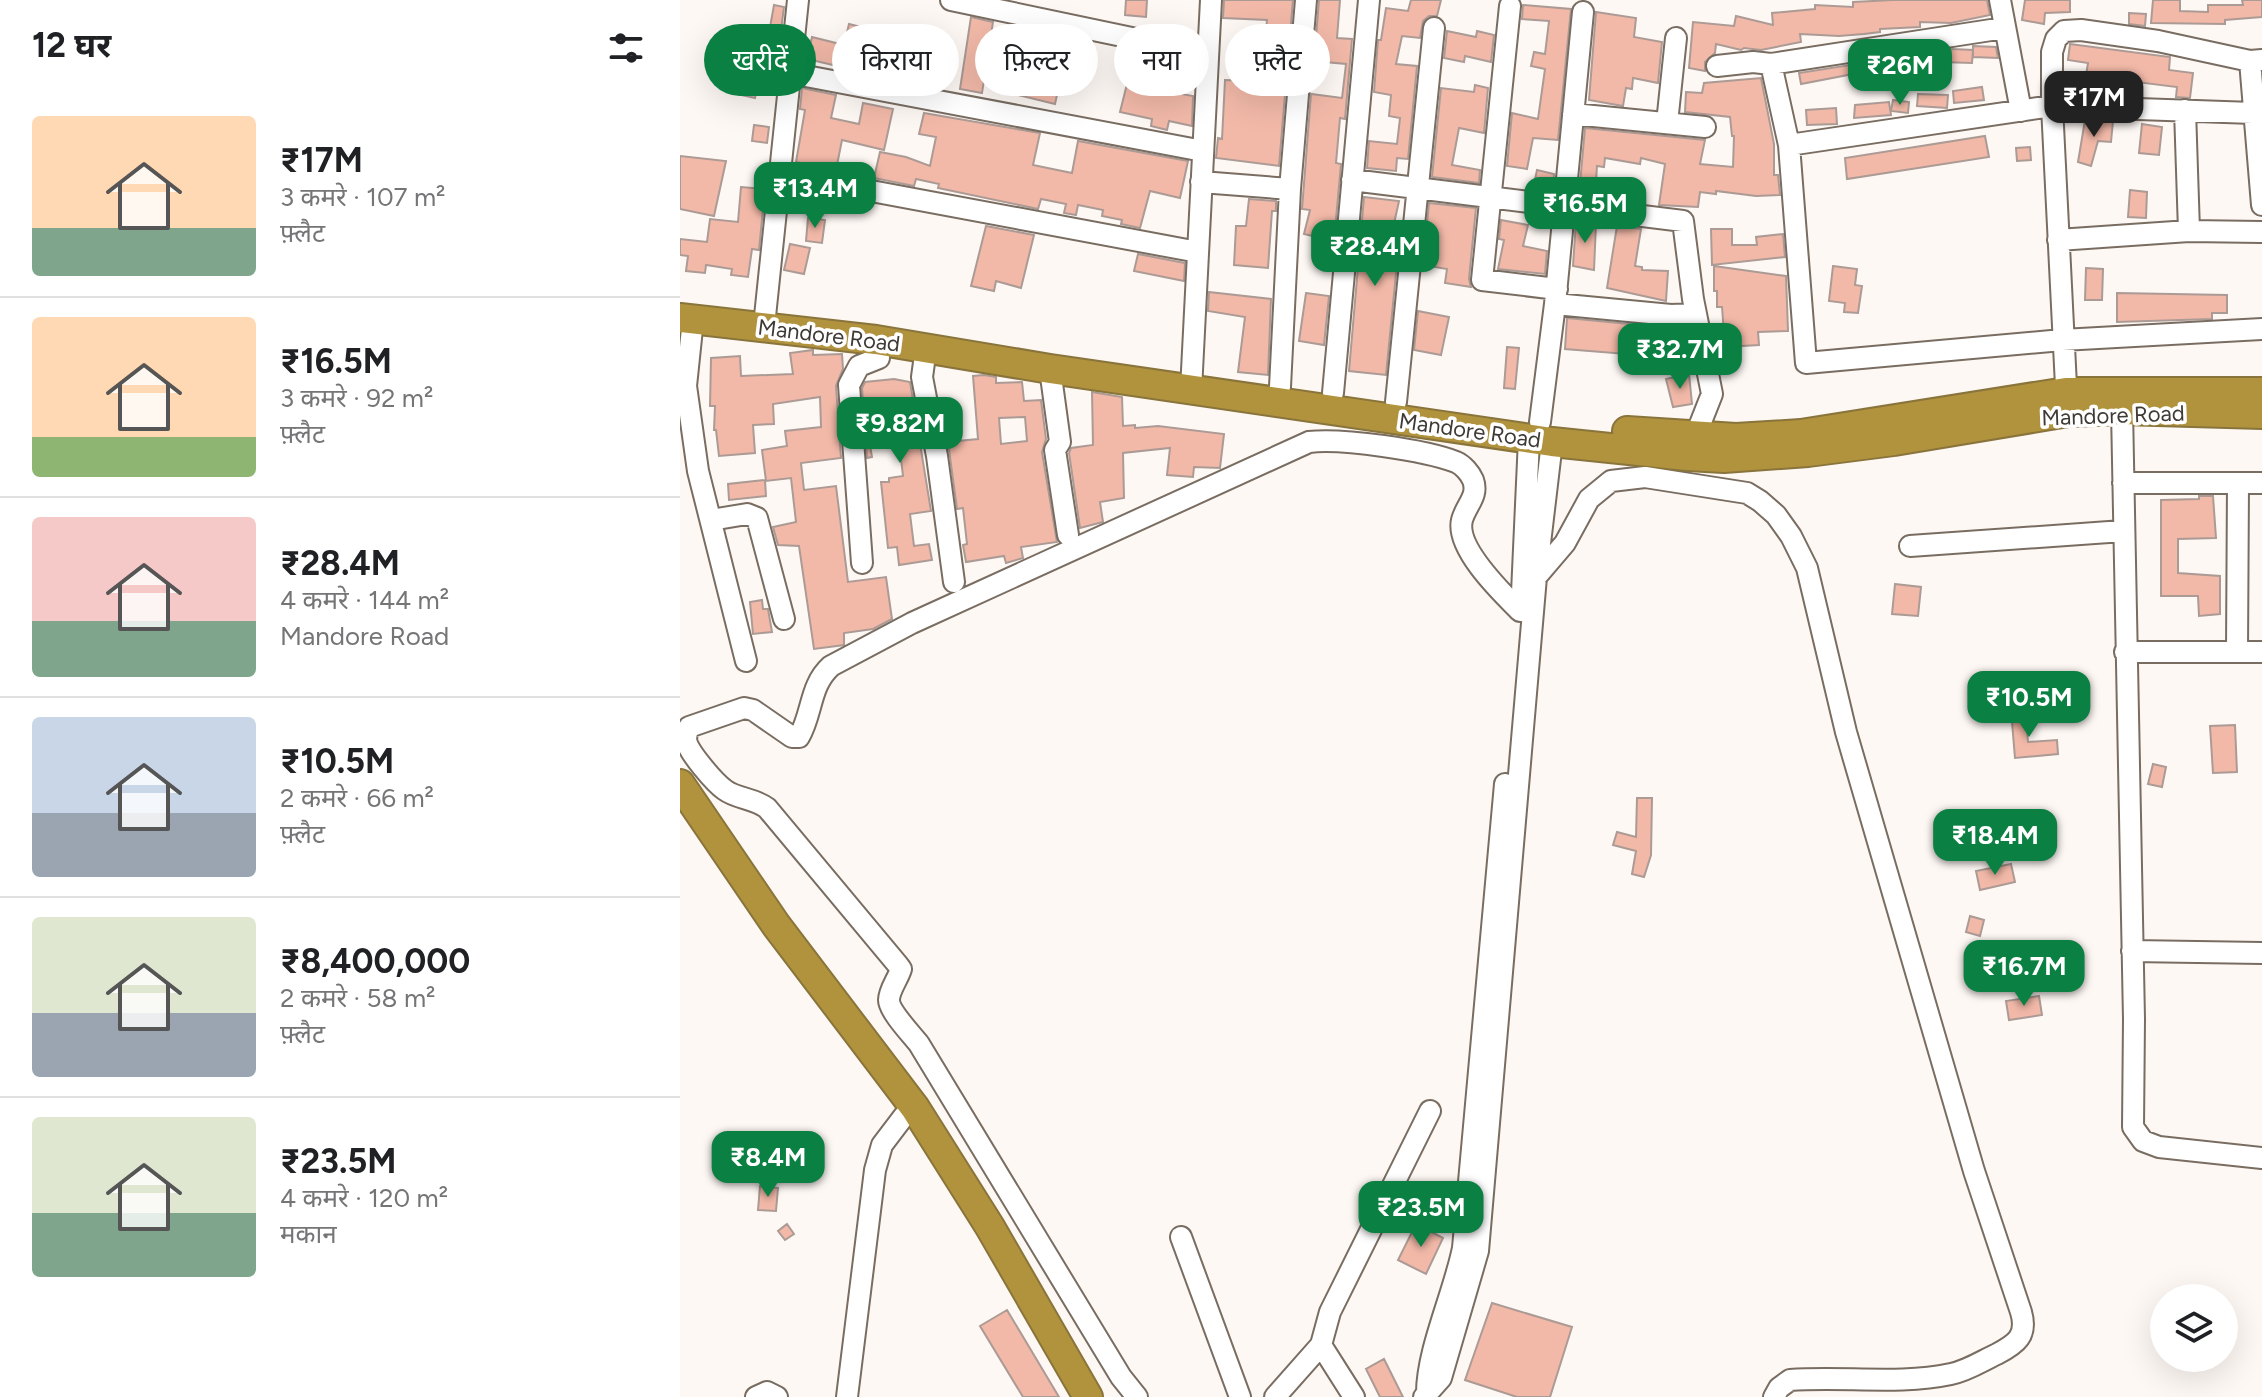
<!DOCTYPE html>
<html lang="hi">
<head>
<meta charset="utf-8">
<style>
  body { margin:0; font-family:Figtree,"Noto Sans Devanagari",sans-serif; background:#f2f2f2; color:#202124; height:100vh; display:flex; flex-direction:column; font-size:30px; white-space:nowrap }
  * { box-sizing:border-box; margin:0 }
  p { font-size:26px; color:#757577 }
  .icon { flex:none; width:44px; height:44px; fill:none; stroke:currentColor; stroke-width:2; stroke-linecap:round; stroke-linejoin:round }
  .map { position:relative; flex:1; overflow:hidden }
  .sheet { display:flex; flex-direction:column; background:#fff; width:680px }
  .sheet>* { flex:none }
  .banner { position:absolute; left:24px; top:24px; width:760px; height:72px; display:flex; gap:16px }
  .tools { position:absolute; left:1470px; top:1284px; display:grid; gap:16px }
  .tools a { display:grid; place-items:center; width:88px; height:88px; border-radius:50%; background:#fff; box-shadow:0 8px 32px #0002; font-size:40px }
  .price { position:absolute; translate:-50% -68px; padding:0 18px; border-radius:16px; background:#0b8043; color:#fff; font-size:26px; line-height:52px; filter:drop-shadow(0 2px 4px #0008) }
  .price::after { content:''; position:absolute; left:50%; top:48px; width:24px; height:18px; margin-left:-12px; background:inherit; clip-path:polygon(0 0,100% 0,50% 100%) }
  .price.on { background:#222; color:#fff }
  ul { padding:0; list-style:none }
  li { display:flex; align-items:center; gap:24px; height:200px; padding:0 32px }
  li+li { border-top:2px solid #e0e0e0 }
  li span { display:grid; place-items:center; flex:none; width:224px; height:160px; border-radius:8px; color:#555 }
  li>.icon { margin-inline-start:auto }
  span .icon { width:96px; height:96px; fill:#fffc; stroke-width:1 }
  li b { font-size:34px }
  h2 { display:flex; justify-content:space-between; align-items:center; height:96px; padding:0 32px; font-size:34px }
  .pill { padding:0 28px; border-radius:36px; background:#fff; box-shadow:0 8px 32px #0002; font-size:28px; line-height:72px }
  .pill.on { background:#0b8043; color:#fff }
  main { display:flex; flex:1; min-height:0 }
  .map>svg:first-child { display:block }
</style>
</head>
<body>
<main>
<section class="sheet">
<h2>12 घर<svg class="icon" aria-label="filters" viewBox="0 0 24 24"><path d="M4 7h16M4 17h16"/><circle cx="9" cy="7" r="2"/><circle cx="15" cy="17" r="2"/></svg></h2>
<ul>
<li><span style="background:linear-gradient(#ffd9b3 70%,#7fa58c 0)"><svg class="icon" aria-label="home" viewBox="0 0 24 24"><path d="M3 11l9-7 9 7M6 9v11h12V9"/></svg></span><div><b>₹17M</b><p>3 कमरे · 107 m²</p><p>फ़्लैट</p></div></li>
<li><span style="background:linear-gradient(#ffd9b3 75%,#8fb573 0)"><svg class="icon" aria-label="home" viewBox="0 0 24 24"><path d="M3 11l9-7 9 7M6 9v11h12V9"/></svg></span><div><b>₹16.5M</b><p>3 कमरे · 92 m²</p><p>फ़्लैट</p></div></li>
<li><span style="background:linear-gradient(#f6c9c9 65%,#7fa58c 0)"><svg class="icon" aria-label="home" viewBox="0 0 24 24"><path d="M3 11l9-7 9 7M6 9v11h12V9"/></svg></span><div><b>₹28.4M</b><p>4 कमरे · 144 m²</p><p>Mandore Road</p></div></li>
<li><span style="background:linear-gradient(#c9d6e8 60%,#9aa5b1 0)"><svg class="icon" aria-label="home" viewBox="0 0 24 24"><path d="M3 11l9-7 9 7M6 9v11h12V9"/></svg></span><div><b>₹10.5M</b><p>2 कमरे · 66 m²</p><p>फ़्लैट</p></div></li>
<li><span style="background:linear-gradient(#dfe7d0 60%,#9aa5b1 0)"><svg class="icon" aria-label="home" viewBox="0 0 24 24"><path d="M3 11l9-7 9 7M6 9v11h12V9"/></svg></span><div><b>₹8,400,000</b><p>2 कमरे · 58 m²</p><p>फ़्लैट</p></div></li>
<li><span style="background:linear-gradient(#dfe7d0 60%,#7fa58c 0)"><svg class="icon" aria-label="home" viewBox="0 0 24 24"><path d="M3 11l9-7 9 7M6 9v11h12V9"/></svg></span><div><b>₹23.5M</b><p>4 कमरे · 120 m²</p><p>मकान</p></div></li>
</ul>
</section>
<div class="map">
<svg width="1582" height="1397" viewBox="0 0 1582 1397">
  <rect width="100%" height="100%" fill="#fef8f4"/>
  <path fill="#f2b9a8" stroke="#ac9a95" stroke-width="2" fill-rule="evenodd" d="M446,0H467L466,17L445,15Z
    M544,0H613L599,166L536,158L538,138L542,139L545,80L581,81L587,20L543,18Z
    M639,0H660L657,38L672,39L665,119L660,118L656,163L661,164L654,241L624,234L630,210L622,209L631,94L662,98L666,64L634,61Z
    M731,0H761L757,16H749L743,21L740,38L722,36L716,64L737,66L728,159L717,158L716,171L687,168L689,141L717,144L720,118L709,116L711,95L694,92L698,40H701L706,8L728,11Z
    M1213,0H1307L1310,15L1271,23L1240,22V27L1200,29V32L1184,34L1159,36L1120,34L1121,42L1081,50L1064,48L1061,50L1036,44L1035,53L1025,62V71L1009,68L1013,22L1054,26L1056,16L1093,25L1092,13L1135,9V5L1173,7V2Z
    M1345,0H1390V12L1365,13L1364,24L1342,20Z
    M1473,0H1500V11L1528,12V5H1563L1562,0H1582V17L1545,20V24L1471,23Z
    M94,5L104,7L96,68L82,65L75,98L48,92L55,62L68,65L71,32L89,33Z
    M843,5L891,9L878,140L853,138L847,169L827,166L832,113L858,119L865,69L851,66L854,52L865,54L869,21L842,19Z
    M916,12L956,18L954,37L982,42L978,83L953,78L952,89L946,88L943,106L909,100Z
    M1449,13L1466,14L1465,26L1449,24Z
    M291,17L313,22L302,93L280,89Z
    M169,24L189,29L179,71L127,59L132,37L164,45Z
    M767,31L796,37L797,31L814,35L811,62L785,56L784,62L764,58Z
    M1390,44L1490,57L1489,70L1513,73L1510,98L1496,97L1497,87L1449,81L1448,89L1422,84L1420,95L1403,94L1408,63L1388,60Z
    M1293,46L1316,47L1318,58L1293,57Z
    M1272,49L1293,50L1292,63L1260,62L1195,73L1194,70L1121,84L1119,73Z
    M338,58L383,68L375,104L330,93Z
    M1081,78L1094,144V175H1098L1100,195L1076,196L1036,191V194L1020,192L1018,207L979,205L985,164L961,158L960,164L925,158L924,167L917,166L915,197L899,195L905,128L1025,140L1020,164L1053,167L1054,136H1052L1050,117L1005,112L1006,92L1022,93L1024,83Z
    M447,84L513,96L512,126L489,121L487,130L471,126L472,119L440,112Z
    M795,85L808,88L804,133L779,128L772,165L800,170L799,183L752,177L761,88L794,92Z
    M1302,87L1304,100L1274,103L1273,91Z
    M122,88L156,95L151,118L179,124L183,103L213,109L204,150L162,140L156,170L116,162L125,110L120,109Z
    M1238,94L1268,95L1267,108L1237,106Z
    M1213,100L1229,102L1228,113L1211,111Z
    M1209,102L1211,115L1174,118L1175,105Z
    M1156,108L1157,124L1127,125L1126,110Z
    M244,113L360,133L353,165L392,173L398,141L508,161L500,198L470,191L460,228L441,224L442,220L422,216L423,210L398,205L396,215L384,213L386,204L361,199L358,209L258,188L259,184L236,179L234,186L194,178L200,152L226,157L250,166L256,137L239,134Z
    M1405,120L1433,121L1431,142L1418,141L1411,166L1398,162Z
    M1462,124L1482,127L1479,155L1459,153Z
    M74,125L89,127L87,143L72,141Z
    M1305,136L1309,157L1167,179L1165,158Z
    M1350,147L1351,160L1337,161L1336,148Z
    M0,156L46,161L34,216L0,209Z
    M857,170L874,174L873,192L853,189Z
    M61,187L85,189L79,250L72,249L68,277L51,275L52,269L26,265L25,273L6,271L8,256L0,255V239L27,242L30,219L58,222Z
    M1450,190L1467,192L1466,218L1448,217Z
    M684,197L719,201L710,242L719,243L706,375L669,371Z
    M569,199L596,201V211H592L588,268L554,265L556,226H566Z
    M749,203L796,208L789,279L791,287L765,283L767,269L743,265Z
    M128,218L145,220L142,243L126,241Z
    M821,220L848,225L843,246L867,251L865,274L818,269L824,240L819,239Z
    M896,221L916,223L914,270L893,266Z
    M306,226L354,235L341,288L316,281L314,291L291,286Z
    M937,226L961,229L955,266L962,267V270L988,271L986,301L927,288Z
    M1031,229H1052V245H1077L1076,237L1103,234L1105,257L1032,265Z
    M110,244L130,248L124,274L104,270Z
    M458,254L505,263L504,281L454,271Z
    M1034,266L1106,276L1108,331L1078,332L1079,345L1045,347L1042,307H1037V291H1034Z
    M1153,266L1177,269L1175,285L1182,286L1178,313L1164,312L1165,303L1149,301Z
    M1406,268L1423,269L1422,300H1405Z
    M529,292L591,299L588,375L558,372L565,317L528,311Z
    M626,293L649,296L644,345L619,341Z
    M1437,293L1547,295V313H1532V319L1437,322Z
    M738,311L769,317L761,355L734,350Z
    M887,318L949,324L946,354L885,349Z
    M827,347L839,348L835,389L824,388Z
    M133,350V355L162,354L163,369L156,386L161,458L121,463L124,490L156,486L168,582L206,577L212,619L193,629L164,633V645L134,649L119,546L98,545L93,527L116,522L111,478L86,481L82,450L107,446L105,431L141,427L140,397L93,404L94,424L73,425L75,453L39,456L36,430H34L35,406H30L31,358L60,356L61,376L113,374L110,353Z
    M1009,374L1012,404L993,407L986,379Z
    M304,375L316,377V383L342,382L344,401L361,400L366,439L362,452L377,542L341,547L343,558L326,563L324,556L286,562L283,545L287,544L283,508L277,509L268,442L298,439L293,376ZM345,417L347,441L321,444L319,418Z
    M214,379L230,382L251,511L230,514L234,546L249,544L252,560L219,565L217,547L208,548L201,482H209V478L223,476L217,426L187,429L192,457L187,458L182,388L185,382Z
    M412,392L442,397L443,426L455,425V428L478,426L544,434L540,468L514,467L513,477L487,475L490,448L443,453L444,498L420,502L423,522L400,528L389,453L391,448L413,445Z
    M85,480L86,496L49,500L48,484Z
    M1519,496H1533L1536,538L1498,539V573L1540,576V614L1519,616L1518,596H1481V500L1519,499Z
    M1215,584L1241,587L1238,616L1212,614Z
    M82,600L83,609H88L92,632L73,634L70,602Z
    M1345,708L1348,742L1377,740L1378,754L1335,758L1331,710Z
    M1555,725L1557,772L1533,773L1530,726Z
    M1473,764L1486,767L1482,787L1468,784Z
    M957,798H972L971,855L964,877L952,874L956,851L933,845L937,832L956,837Z
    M1331,864L1335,882L1300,890L1296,871Z
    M1290,916L1304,920L1300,936L1286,932Z
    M1319,972L1322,987L1303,990L1301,975Z
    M1359,996L1362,1015L1329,1020L1326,1001Z
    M80,1186L98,1188L96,1211L78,1210Z
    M107,1224L114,1234L105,1240L98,1231Z
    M736,1224L763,1238L746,1274L718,1260Z
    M812,1303L892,1327L870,1397H837L785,1380Z
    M327,1310L379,1397H343L300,1326Z
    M704,1359L723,1397H700L686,1369Z"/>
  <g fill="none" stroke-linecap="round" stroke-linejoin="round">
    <g stroke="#796d62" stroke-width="24">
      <path id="minor" d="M271,0L528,54
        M1320,0L1341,111
        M830,6L802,280L877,289
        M1582,60L1570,61L1582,205
        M1037,66L1073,62L1091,64
        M110,73L523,151
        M1505,110L1509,231
        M1573,113L1372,106L1109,145L1126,363L1382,340L1582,329
        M893,114L1025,127
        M987,123L996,38
        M1109,145L1091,64L1324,28
        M100,174L518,252
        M672,180L1003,221L1013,299L1032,394L1015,437
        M521,182L610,189
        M1378,240L1509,231L1582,232
        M875,304L991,315L1016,314
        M13,319L6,386L18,471L66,661
        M84,326L118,0
        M246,348L242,377L257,456L274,582
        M370,369L380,442L375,450L388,535
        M600,387L610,189L626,0
        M511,390L531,0
        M653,393L689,0
        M716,402L754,28
        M1387,406L1372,106V52L1376,39L1384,31L1401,30L1478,41L1570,61
        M1442,410L1454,1019L1453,1127L1463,1141L1479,1147L1582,1158
        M860,422L875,304L903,12
        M1443,483H1582
        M31,520L67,514L77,518L104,619
        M1230,546L1443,531
        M182,563L169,385L179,366L199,358L196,340
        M856,577L885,543L909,499L931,481L965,477L1067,493L1080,501L1096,515L1111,536L1127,568L1166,732L1294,1171L1341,1312C1348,1336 1336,1344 1317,1354C1302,1361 1287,1371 1271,1374C1219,1385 1163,1376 1110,1380L1099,1388L1094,1397
        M842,593L849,439
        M1445,652H1582
        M1557,652L1558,483
        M1452,951L1582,953
        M501,1237L560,1397
        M747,1393C747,1350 774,1293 783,1248L825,784
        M76,1397L87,1392L97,1397
        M167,1397L195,1170L202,1145L224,1116
        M457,1397L441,1377L239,1044C232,1035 209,1011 209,1000C209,990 218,979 221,969L218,965L87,808C74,798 57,799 45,790C35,783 8,752 6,740C6,734 7,732 9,727L64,708L73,710L112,737H119C133,713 129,686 151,666L232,623L629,442C662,438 745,450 776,462C783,465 790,473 793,480C799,496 786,505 782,520C775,548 822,593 840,611
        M595,1397L641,1345
        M674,1397L641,1345L650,1312L750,1111
        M744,1397L761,1378L798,1251L856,577L872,442"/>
    </g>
    <g stroke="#89743b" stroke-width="32">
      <path id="highway" d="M0,318L196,340L370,369L872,442L1007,456L1044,458L1128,452L1214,441L1388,412L1442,410L1582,414
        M947,431L1056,438L1121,434L1386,392H1582
        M0,784L96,925L235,1108L310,1227L408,1397"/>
    </g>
    <use href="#minor" stroke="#fff" stroke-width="20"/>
    <use href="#highway" stroke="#b1933e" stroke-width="28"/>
  </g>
  <g text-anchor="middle" stroke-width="7" stroke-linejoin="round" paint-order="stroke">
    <g font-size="22" fill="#3f3a35" stroke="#fff">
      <text transform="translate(149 335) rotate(7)" y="8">Mandore Road</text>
      <text transform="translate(1433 415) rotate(-2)" y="8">Mandore Road</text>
      <text transform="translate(790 430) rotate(8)" y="8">Mandore Road</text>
    </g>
  </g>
</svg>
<div class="tools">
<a><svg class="icon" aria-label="layers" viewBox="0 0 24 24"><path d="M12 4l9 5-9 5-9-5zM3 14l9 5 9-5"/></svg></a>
</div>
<b class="price" style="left:1220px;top:107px">₹26M</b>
<b class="price on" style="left:1414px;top:139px">₹17M</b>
<b class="price" style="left:135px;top:230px">₹13.4M</b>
<b class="price" style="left:905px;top:245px">₹16.5M</b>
<b class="price" style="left:695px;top:288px">₹28.4M</b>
<b class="price" style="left:1000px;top:391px">₹32.7M</b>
<b class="price" style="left:220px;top:465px">₹9.82M</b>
<b class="price" style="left:1349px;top:739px">₹10.5M</b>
<b class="price" style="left:1315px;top:877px">₹18.4M</b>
<b class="price" style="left:1344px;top:1008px">₹16.7M</b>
<b class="price" style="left:88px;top:1199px">₹8.4M</b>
<b class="price" style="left:741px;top:1249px">₹23.5M</b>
<div class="banner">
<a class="pill on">खरीदें</a>
<a class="pill">किराया</a>
<a class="pill">फ़िल्टर</a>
<a class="pill">नया</a>
<a class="pill">फ़्लैट</a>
</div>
</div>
</main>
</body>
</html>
